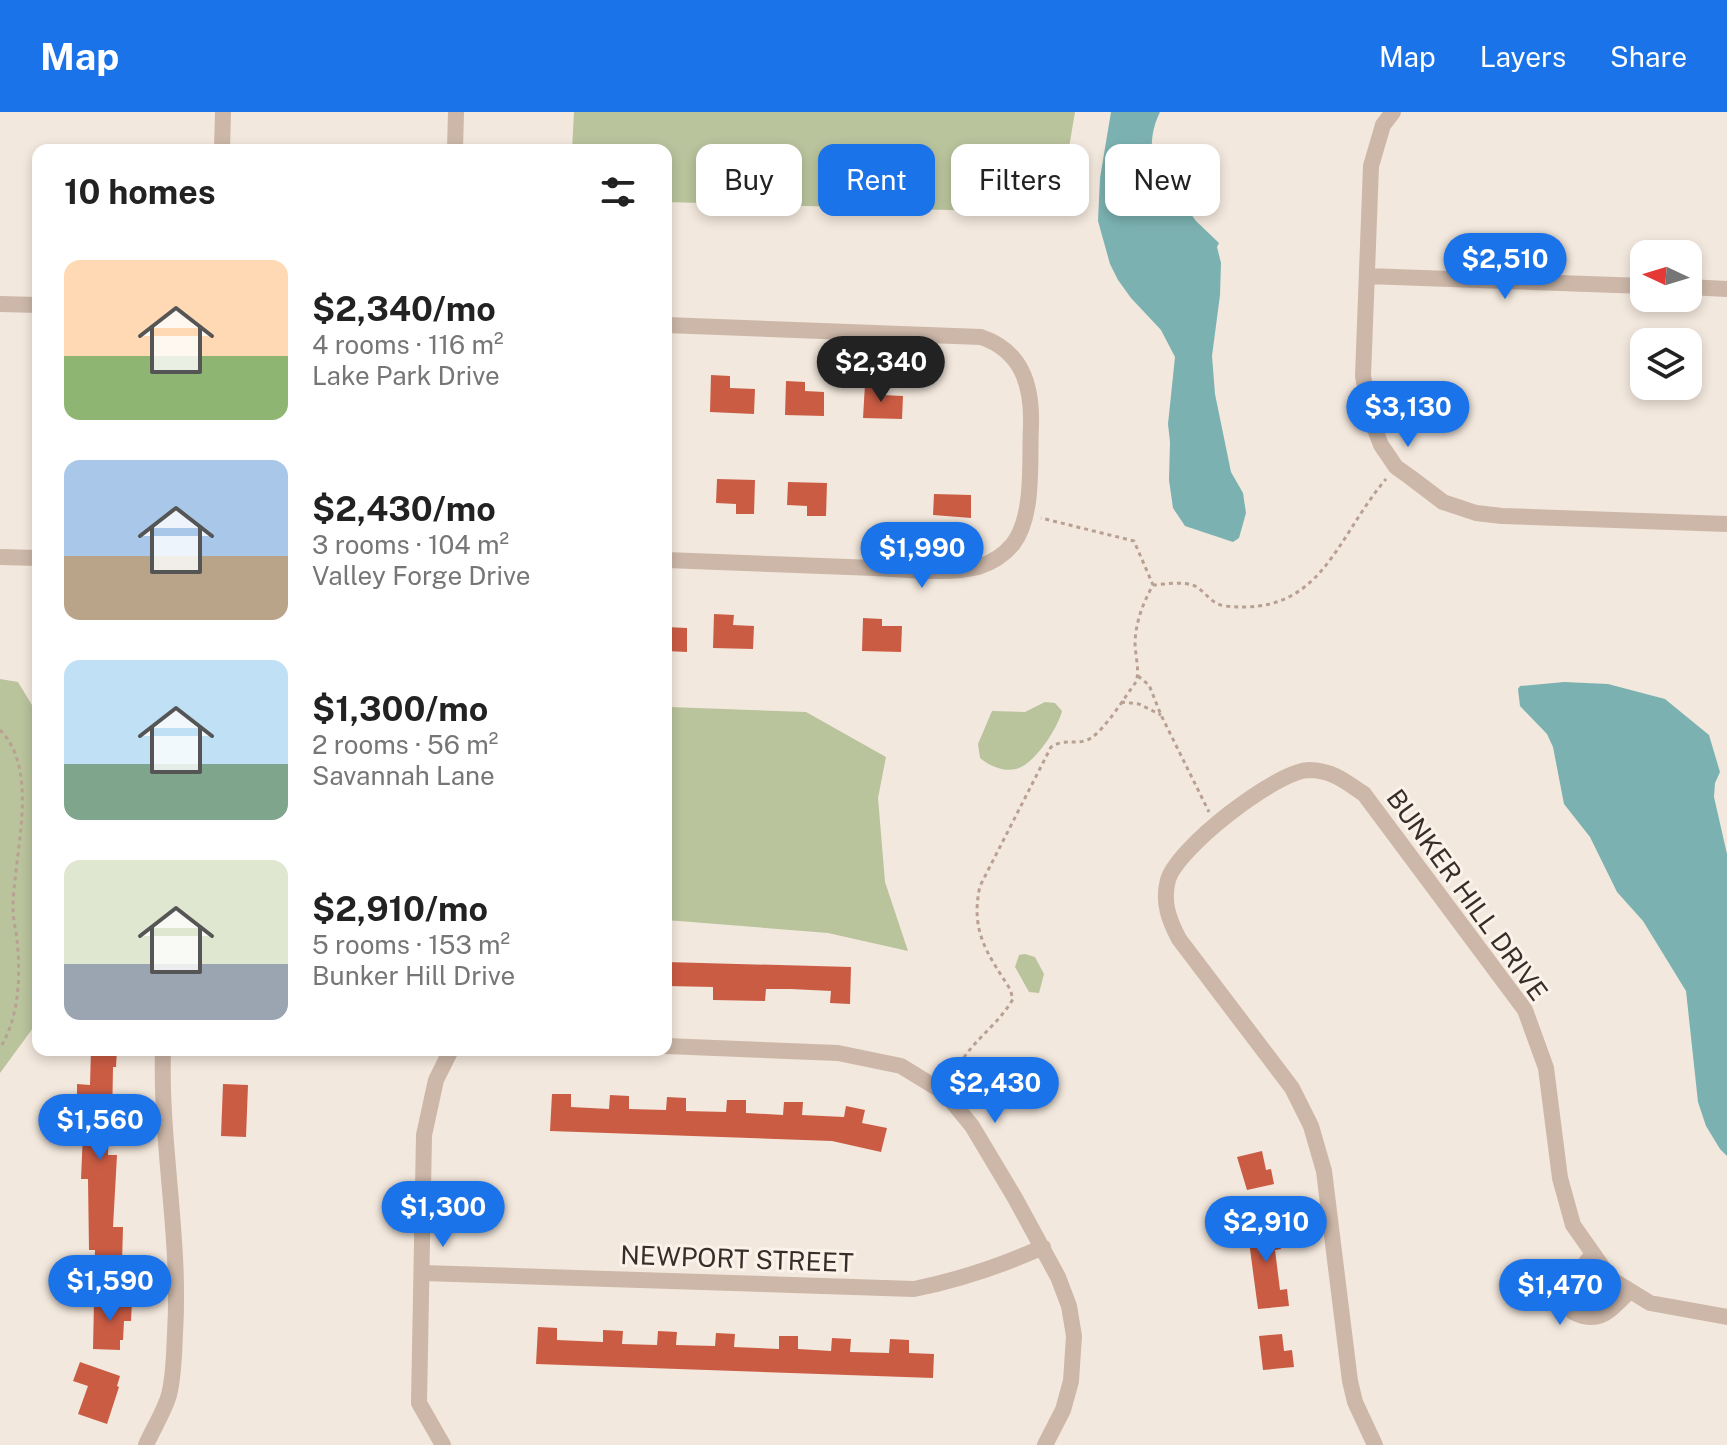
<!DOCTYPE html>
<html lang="en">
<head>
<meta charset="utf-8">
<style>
  body { margin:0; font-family:"Public Sans",sans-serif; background:#f2f2f2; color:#222; height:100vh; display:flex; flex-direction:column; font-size:30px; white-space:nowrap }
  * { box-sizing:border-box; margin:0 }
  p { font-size:26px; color:#767676 }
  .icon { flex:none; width:44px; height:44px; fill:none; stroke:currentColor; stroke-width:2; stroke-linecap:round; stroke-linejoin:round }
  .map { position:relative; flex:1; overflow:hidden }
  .side { position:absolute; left:32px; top:32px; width:640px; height:912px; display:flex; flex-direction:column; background:#fff; border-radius:16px; box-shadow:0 4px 12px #0003 }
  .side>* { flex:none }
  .hud { position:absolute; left:696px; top:32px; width:760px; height:72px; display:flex; gap:16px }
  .needle { width:52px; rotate:274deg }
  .tools { position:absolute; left:1630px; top:128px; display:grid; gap:16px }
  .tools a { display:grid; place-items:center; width:72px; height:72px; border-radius:16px; background:#fff; box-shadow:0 4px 12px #0003; font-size:40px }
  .price { position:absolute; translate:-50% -68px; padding:0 18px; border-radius:28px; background:#1a73e8; color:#fff; font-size:26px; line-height:52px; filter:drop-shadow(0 2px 4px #0008) }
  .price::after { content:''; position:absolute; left:50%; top:48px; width:24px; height:18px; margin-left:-12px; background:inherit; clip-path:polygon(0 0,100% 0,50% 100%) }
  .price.current { background:#222; color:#fff }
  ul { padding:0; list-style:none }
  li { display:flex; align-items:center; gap:24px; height:200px; padding:0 32px }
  li span { display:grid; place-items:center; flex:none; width:224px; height:160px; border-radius:16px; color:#555 }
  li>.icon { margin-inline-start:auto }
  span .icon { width:96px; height:96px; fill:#fffc; stroke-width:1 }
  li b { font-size:34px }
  h2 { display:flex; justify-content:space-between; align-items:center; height:96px; padding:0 32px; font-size:34px }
  .tag { padding:0 28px; border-radius:16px; background:#fff; box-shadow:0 4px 12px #0003; font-size:28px; line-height:72px }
  .tag.current { background:#1a73e8; color:#fff }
  header { display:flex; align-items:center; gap:48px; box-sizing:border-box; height:112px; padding:0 40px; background:#1a73e8; color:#fff }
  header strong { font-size:38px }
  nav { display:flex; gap:44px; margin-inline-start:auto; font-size:28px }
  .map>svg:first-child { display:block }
</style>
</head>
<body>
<header>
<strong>Map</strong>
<nav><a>Map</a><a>Layers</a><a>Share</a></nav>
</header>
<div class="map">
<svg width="1727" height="1333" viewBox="0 0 1727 1333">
  <rect width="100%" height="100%" fill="#f3e8dd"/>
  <path fill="#b9c39c" d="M574,0H1075L1058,101L666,90V38H572Z
    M0,567L18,570L38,603L33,916L0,961Z
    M666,589L670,595L806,600L886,645L878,686L885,770L908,839L828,821L666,808Z
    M1045,590L1055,591L1062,599C1058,616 1034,653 1016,657C1003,660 990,654 980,646L978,632L992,599L1025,600Z
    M1025,842L1035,845L1044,862L1039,881L1029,880L1015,855L1019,843Z"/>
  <path fill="#7bb2b1" d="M1111,0H1160C1152,16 1149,36 1155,53L1196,109L1219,131L1217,135L1221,151L1220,183L1212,244L1215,282L1231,360L1243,381L1246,401L1239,426L1233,430L1185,414L1173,396L1169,368L1170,330L1168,312L1175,245L1161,218L1131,186L1118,168L1110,152L1098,109L1100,66Z
    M1564,570L1608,572L1665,587L1709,623L1720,660L1715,671L1714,685L1727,742V1044L1720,1037L1706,1014L1698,990L1686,879L1643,809L1617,780L1590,725L1564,692L1553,635L1547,622L1520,594L1518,577L1520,574Z"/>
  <path fill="#cb5c44" d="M711,263L730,264V276L755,277L754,302L710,300Z
    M786,269L805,270V279L824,280V304L785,303Z
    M865,272L883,273V283L903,284L902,307L863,306Z
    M717,367L755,368L754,402H736V392L716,391Z
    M788,370L827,371L826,404H807V394L787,393Z
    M934,382L971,383V406L933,403Z
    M714,502L734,503L733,513L754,514L753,537L713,536Z
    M863,506L882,507V514H902L901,540L862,539Z
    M666,515L687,516V540L666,539Z
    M666,850L851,855L850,892L830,891L831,879L791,877H766L765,889L713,888V875L666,874Z
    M91,938H117L116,955H113L112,1011H109L108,1043H117L113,1115H123L122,1151H120L119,1161L94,1160L95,1138H89L88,1067H81L84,997H77V972L90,973Z
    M223,972L248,973L246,1025L221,1024Z
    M552,982H571V995L609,997L610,983L629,984V997L666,998L667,985L686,986V999L726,1000L727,988H746V1001L783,1003L784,990H803L802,1003L844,1005L846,994L865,998L862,1011L887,1016L881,1040L832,1029L550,1019Z
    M1262,1039L1266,1058L1271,1057L1274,1072L1247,1078L1237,1045Z
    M1270,1104L1272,1122L1279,1121L1281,1137L1275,1138L1280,1178L1287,1177L1289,1194L1258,1197L1246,1107Z
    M110,1188L132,1189L131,1209H124L123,1228H120V1238L93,1237L94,1190Z
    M538,1215L557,1216V1228L603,1230V1218L623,1219L622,1232L657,1233L658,1219L677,1220L676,1233L715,1234L716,1221L735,1222L734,1235L779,1237V1224H798V1237L831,1239L832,1226L851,1227L850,1240L889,1241L890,1227L909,1228V1241L934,1242L933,1266L536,1252Z
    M1282,1222L1284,1239L1292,1238L1294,1255L1263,1258L1259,1224Z
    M80,1250L120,1264L117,1274L119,1275L107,1312L78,1302L88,1274L73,1269Z"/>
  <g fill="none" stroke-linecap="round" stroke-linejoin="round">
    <path stroke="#b8a092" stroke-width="3" stroke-dasharray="4 4" stroke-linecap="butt" d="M1153,473C1166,472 1183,469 1195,474C1206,480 1211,492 1225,494C1322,505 1335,427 1386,367
      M1138,564L1149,573L1161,603L1209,700
      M1121,590L1139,592L1161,603
      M0,618C41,659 13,745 13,797C13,808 16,818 17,828C21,863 19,906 0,936
      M953,967C965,932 995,918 1013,887L1010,877C987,841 970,819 980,774L1051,635C1066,626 1074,633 1087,628C1102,623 1126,583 1136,570C1140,558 1135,543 1135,530C1136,509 1143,491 1153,473L1134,429L1041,406"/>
    <path stroke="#ccb7a8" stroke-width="16" d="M1393,0L1383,13L1371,54L1363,264L1371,307L1381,333L1396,355L1410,365L1443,390L1476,401L1502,404L1727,412
      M222,38L223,0
      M455,38L456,0
      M1367,164L1644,174
      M1688,175L1727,177
      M0,192L38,193
      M666,213L981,225C1022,239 1032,273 1031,313C1029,348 1035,403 1013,432C1004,443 991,451 978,455C946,463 907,457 874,456C805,453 735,451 666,448
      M0,445L38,446
      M666,934L838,941L901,954L945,981L972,1014L1015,1086L1058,1165L1069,1194L1074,1224L1071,1269L1063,1298L1045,1333
      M1593,1142C1578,1160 1562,1175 1573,1200C1601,1214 1610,1197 1630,1179
      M423,1161L914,1177C959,1168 1001,1154 1043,1135
      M146,1333C153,1317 164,1300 169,1283C174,1263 174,1242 175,1221C181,1126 160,1033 163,938
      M443,1333L419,1291L424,1023L436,968L451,938
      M1375,1333L1355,1290L1350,1269L1324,1059L1311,1014L1292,976L1179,827C1169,808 1162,790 1168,768C1177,736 1276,659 1309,658C1332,658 1346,670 1364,682L1525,898L1546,956L1560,1066L1573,1113L1611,1167L1650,1191L1727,1205"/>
  </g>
  <g text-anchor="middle" stroke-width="6" stroke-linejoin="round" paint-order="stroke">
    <g font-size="26" fill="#392d29" stroke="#fbf2ea">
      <text transform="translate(1467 783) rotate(54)" y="9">BUNKER HILL DRIVE</text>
      <text transform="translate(737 1147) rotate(2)" y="9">NEWPORT STREET</text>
    </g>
  </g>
</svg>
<div class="tools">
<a><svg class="needle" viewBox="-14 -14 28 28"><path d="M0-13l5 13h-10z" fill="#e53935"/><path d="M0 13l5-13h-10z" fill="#767676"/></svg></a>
<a><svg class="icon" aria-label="layers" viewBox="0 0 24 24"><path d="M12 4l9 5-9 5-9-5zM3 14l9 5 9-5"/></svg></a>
</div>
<b class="price" style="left:1505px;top:189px">$2,510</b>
<b class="price current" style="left:881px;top:292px">$2,340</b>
<b class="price" style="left:1408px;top:337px">$3,130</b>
<b class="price" style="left:922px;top:478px">$1,990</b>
<b class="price" style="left:995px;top:1013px">$2,430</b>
<b class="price" style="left:100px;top:1050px">$1,560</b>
<b class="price" style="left:443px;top:1137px">$1,300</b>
<b class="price" style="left:1266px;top:1152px">$2,910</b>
<b class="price" style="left:110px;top:1211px">$1,590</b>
<b class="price" style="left:1560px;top:1215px">$1,470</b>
<div class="hud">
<a class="tag">Buy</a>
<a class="tag current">Rent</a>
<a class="tag">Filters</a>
<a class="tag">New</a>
</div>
<section class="side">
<h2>10 homes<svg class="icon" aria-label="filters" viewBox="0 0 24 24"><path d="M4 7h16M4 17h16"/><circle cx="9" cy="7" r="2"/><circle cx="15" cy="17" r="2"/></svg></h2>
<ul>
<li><span style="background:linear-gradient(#ffd9b3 60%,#8fb573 0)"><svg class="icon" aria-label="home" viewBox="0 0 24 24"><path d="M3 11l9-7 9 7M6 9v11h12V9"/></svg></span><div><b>$2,340/mo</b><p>4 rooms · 116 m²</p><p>Lake Park Drive</p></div></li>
<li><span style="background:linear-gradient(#a9c7e8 60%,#b9a48a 0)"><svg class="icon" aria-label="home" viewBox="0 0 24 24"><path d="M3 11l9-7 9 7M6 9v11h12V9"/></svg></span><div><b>$2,430/mo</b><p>3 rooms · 104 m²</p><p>Valley Forge Drive</p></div></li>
<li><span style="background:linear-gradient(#bfe0f5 65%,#7fa58c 0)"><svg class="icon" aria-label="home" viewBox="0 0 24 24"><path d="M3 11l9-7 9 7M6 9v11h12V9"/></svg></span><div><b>$1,300/mo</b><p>2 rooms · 56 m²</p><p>Savannah Lane</p></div></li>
<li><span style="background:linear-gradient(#dfe7d0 65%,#9aa5b1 0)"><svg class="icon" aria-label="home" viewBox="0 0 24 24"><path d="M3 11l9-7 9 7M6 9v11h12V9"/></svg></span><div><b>$2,910/mo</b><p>5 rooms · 153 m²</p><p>Bunker Hill Drive</p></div></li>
</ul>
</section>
</div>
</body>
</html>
